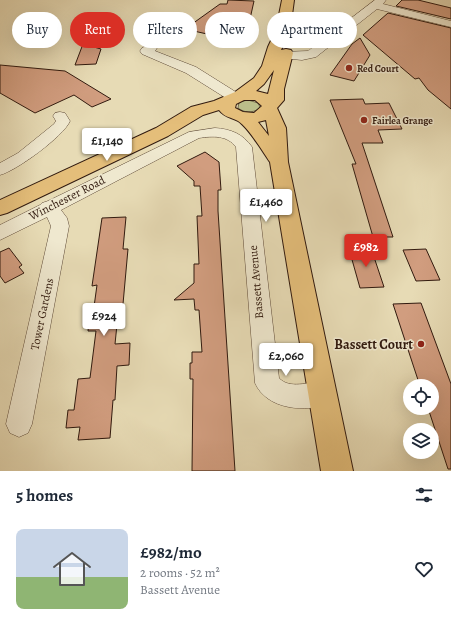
<!DOCTYPE html>
<html lang="en">
<head>
<meta charset="utf-8">
<style>
  body { margin:0; font-family:Alegreya,serif; background:#f2f2f3; color:#1f2937; height:100vh; display:flex; flex-direction:column; font-size:15px; white-space:nowrap }
  * { box-sizing:border-box; margin:0 }
  p { font-size:13px; color:#747a83 }
  .icon { flex:none; width:22px; height:22px; fill:none; stroke:currentColor; stroke-width:2; stroke-linecap:round; stroke-linejoin:round }
  .map { position:relative; height:471px; overflow:hidden }
  .side { display:flex; flex-direction:column; background:#fff; flex:1 }
  .side>* { flex:none }
  .hud { position:absolute; left:12px; top:12px; width:427px; height:36px; display:flex; gap:8px }
  .tools { position:absolute; left:403px; top:379px; display:grid; gap:8px }
  .tools a { display:grid; place-items:center; width:36px; height:36px; border-radius:50%; background:#fff; box-shadow:0 4px 16px #0002; font-size:20px }
  .price { position:absolute; translate:-50% -34px; padding:0 9px; border-radius:4px; background:#fff; color:#222; font-size:13px; line-height:26px; filter:drop-shadow(0 1px 2px #0008) }
  .price::after { content:''; position:absolute; left:50%; top:24px; width:12px; height:9px; margin-left:-6px; background:inherit; clip-path:polygon(0 0,100% 0,50% 100%) }
  .price.on { background:#d93025; color:#fff }
  ul { padding:0; list-style:none }
  li { display:flex; align-items:center; gap:12px; height:100px; padding:0 16px }
  li+li { border-top:1px solid #e0e1e3 }
  li span { display:grid; place-items:center; flex:none; width:112px; height:80px; border-radius:8px; color:#555 }
  li>.icon { margin-inline-start:auto }
  span .icon { width:48px; height:48px; fill:#fffc; stroke-width:1 }
  li b { font-size:17px }
  h2 { display:flex; justify-content:space-between; align-items:center; height:48px; padding:0 16px; font-size:17px }
  .chip { padding:0 14px; border-radius:18px; background:#fff; box-shadow:0 4px 16px #0002; font-size:14px; line-height:36px }
  .chip.on { background:#d93025; color:#fff }
  .map>svg:first-child { display:block }
</style>
</head>
<body>
<div class="map">
<svg width="451" height="471" viewBox="0 0 451 471">
  <rect width="100%" height="100%" fill="#e7dbb5"/>
  <filter id="stains"><feTurbulence type="fractalNoise" baseFrequency=".005" numOctaves="4"/><feColorMatrix values="0 0 0 0 .2 0 0 0 0 .09 0 0 0 0 .02 0 0 0 .5 -.17"/></filter>
  <radialGradient id="worn" r=".72"><stop offset=".6" stop-color="#630" stop-opacity="0"/><stop offset="1" stop-color="#630" stop-opacity=".3"/></radialGradient>
  <path fill="#bbbe8a" stroke="#766c4c" d="M248,100L258,103L260,107L259,109C252,113 244,113 238,108L239,102Z"/>
  <path fill="#d19d7f" stroke="#311a0f" d="M228,0L254,1L248,28L217,27L207,34L185,29L220,4H227Z
    M402,0H418L451,8V19L396,6Z
    M388,13L451,28V109L428,90L419,78L415,79L363,35Z
    M360,38L370,55L354,81L330,75L352,44Z
    M83,44L101,49L96,64L75,65Z
    M0,65L65,71L111,99L92,107L74,95L35,113L0,93Z
    M363,99L365,104L389,103L402,129L378,130L383,143H362L393,237H373L352,164H356L330,100Z
    M205,152L219,162L221,190H218V211L235,471H192L193,379H190V363H192V352H202L199,310H195L194,299L174,300L194,283V264H199L197,216H202L200,186H194V181L177,166Z
    M126,217L123,249H128L123,304L119,305L115,344L130,343L129,365L117,366L115,400H113L110,438L78,440L80,427L66,428L68,410H74L78,379L90,378L96,331H88L90,314H93L97,285L92,286L102,218Z
    M9,248L22,265L19,267L24,273L5,283L0,276V252Z
    M371,248L384,287L360,288L349,249Z
    M426,249L440,280L416,281L403,250Z
    M421,303L451,384V469H448L428,408H432V386H420L393,304Z"/>
  <g fill="none" stroke-linecap="round" stroke-linejoin="round">
    <g stroke="#5e4a38" stroke-width="1">
      <path id="minor" d="M375,0H386L383,4L451,21V27L377,9L316,57L302,60L282,58L280,55L282,52L308,51Z
        M151,44L155,45L157,48L155,51L196,67L239,94L241,97L239,100L234,101L229,100L186,73L142,54L140,51L142,48Z
        M60,112L65,113L70,121C64,136 16,171 0,175V163L18,153L54,124L56,121L53,116L55,113Z
        M215,128C231,129 243,134 252,147L279,378C290,390 308,381 322,383C325,384 328,386 331,387L334,395L331,403C306,413 267,410 255,383L236,147C227,135 213,136 199,138L61,210L67,218L69,226L32,424L28,433L19,437L10,433L6,424L51,226L47,217L0,240V225L40,205L42,203L48,201L189,132Z"/>
    </g>
    <g stroke="#311a0f" stroke-width="2">
      <path id="primary" d="M282,0H294L290,30L281,50L286,49L291,50L293,53L284,89V100L277,108L286,128L288,162L353,471H321L270,162C263,152 248,127 238,121C231,117 225,118 219,110L203,115L168,136L7,213L0,215V200L156,128L191,107L214,101L235,92L254,78L262,66L268,47L276,30ZM274,70L268,94L256,91L264,84ZM244,100H255L262,106L254,113L243,112L235,108L236,104ZM266,120L269,136L258,122Z"/>
    </g>
    <use href="#minor" fill="#efe8cf" fill-rule="evenodd"/>
    <use href="#primary" fill="#e4be7a" fill-rule="evenodd"/>
  </g>
  <g fill="#8f2418" stroke="#efe8cf" stroke-width="1.5">
    <circle cx="349" cy="68" r="4"/>
    <circle cx="364" cy="120" r="4"/>
    <circle cx="421" cy="344" r="4"/>
  </g>
  <g text-anchor="middle" stroke-width="3" stroke-linejoin="round" paint-order="stroke">
    <g font-size="10" font-weight="bold" fill="#311a0f" stroke="#efe8cf" text-anchor="start">
      <text x="357" y="72">Red Court</text>
      <text x="372" y="124">Fairlea Grange</text>
    </g>
    <g font-size="12" fill="#311a0f" stroke="#efe8cf">
      <text transform="translate(67 198) rotate(-27)" y="4">Winchester Road</text>
      <text transform="translate(256 282) rotate(-95)" y="4">Bassett Avenue</text>
      <text transform="translate(42 314) rotate(-78)" y="4">Tower Gardens</text>
    </g>
    <g font-size="14" font-weight="bold" fill="#311a0f" stroke="#efe8cf" text-anchor="end">
      <text x="413" y="349">Bassett Court</text>
    </g>
  </g>
  <rect width="100%" height="100%" filter="url(#stains)"/>
  <rect width="100%" height="100%" fill="url(#worn)"/>
</svg>
<div class="tools">
<a><svg class="icon" aria-label="locate" viewBox="0 0 24 24"><circle cx="12" cy="12" r="6"/><path d="M12 2v4M12 18v4M2 12h4M18 12h4"/></svg></a>
<a><svg class="icon" aria-label="layers" viewBox="0 0 24 24"><path d="M12 4l9 5-9 5-9-5zM3 14l9 5 9-5"/></svg></a>
</div>
<b class="price" style="left:107px;top:162px">£1,140</b>
<b class="price" style="left:266px;top:223px">£1,460</b>
<b class="price on" style="left:366px;top:268px">£982</b>
<b class="price" style="left:104px;top:337px">£924</b>
<b class="price" style="left:286px;top:377px">£2,060</b>
<div class="hud">
<a class="chip">Buy</a>
<a class="chip on">Rent</a>
<a class="chip">Filters</a>
<a class="chip">New</a>
<a class="chip">Apartment</a>
</div>
</div>
<section class="side">
<h2>5 homes<svg class="icon" aria-label="filters" viewBox="0 0 24 24"><path d="M4 7h16M4 17h16"/><circle cx="9" cy="7" r="2"/><circle cx="15" cy="17" r="2"/></svg></h2>
<ul>
<li><span style="background:linear-gradient(#c9d6e8 60%,#8fb573 0)"><svg class="icon" aria-label="home" viewBox="0 0 24 24"><path d="M3 11l9-7 9 7M6 9v11h12V9"/></svg></span><div><b>£982/mo</b><p>2 rooms · 52 m²</p><p>Bassett Avenue</p></div><svg class="icon" aria-label="heart" viewBox="0 0 24 24"><path d="M12 20l-8-8c-3-5 5-10 8-4 3-6 11-1 8 4z"/></svg></li>
</ul>
</section>
</body>
</html>
